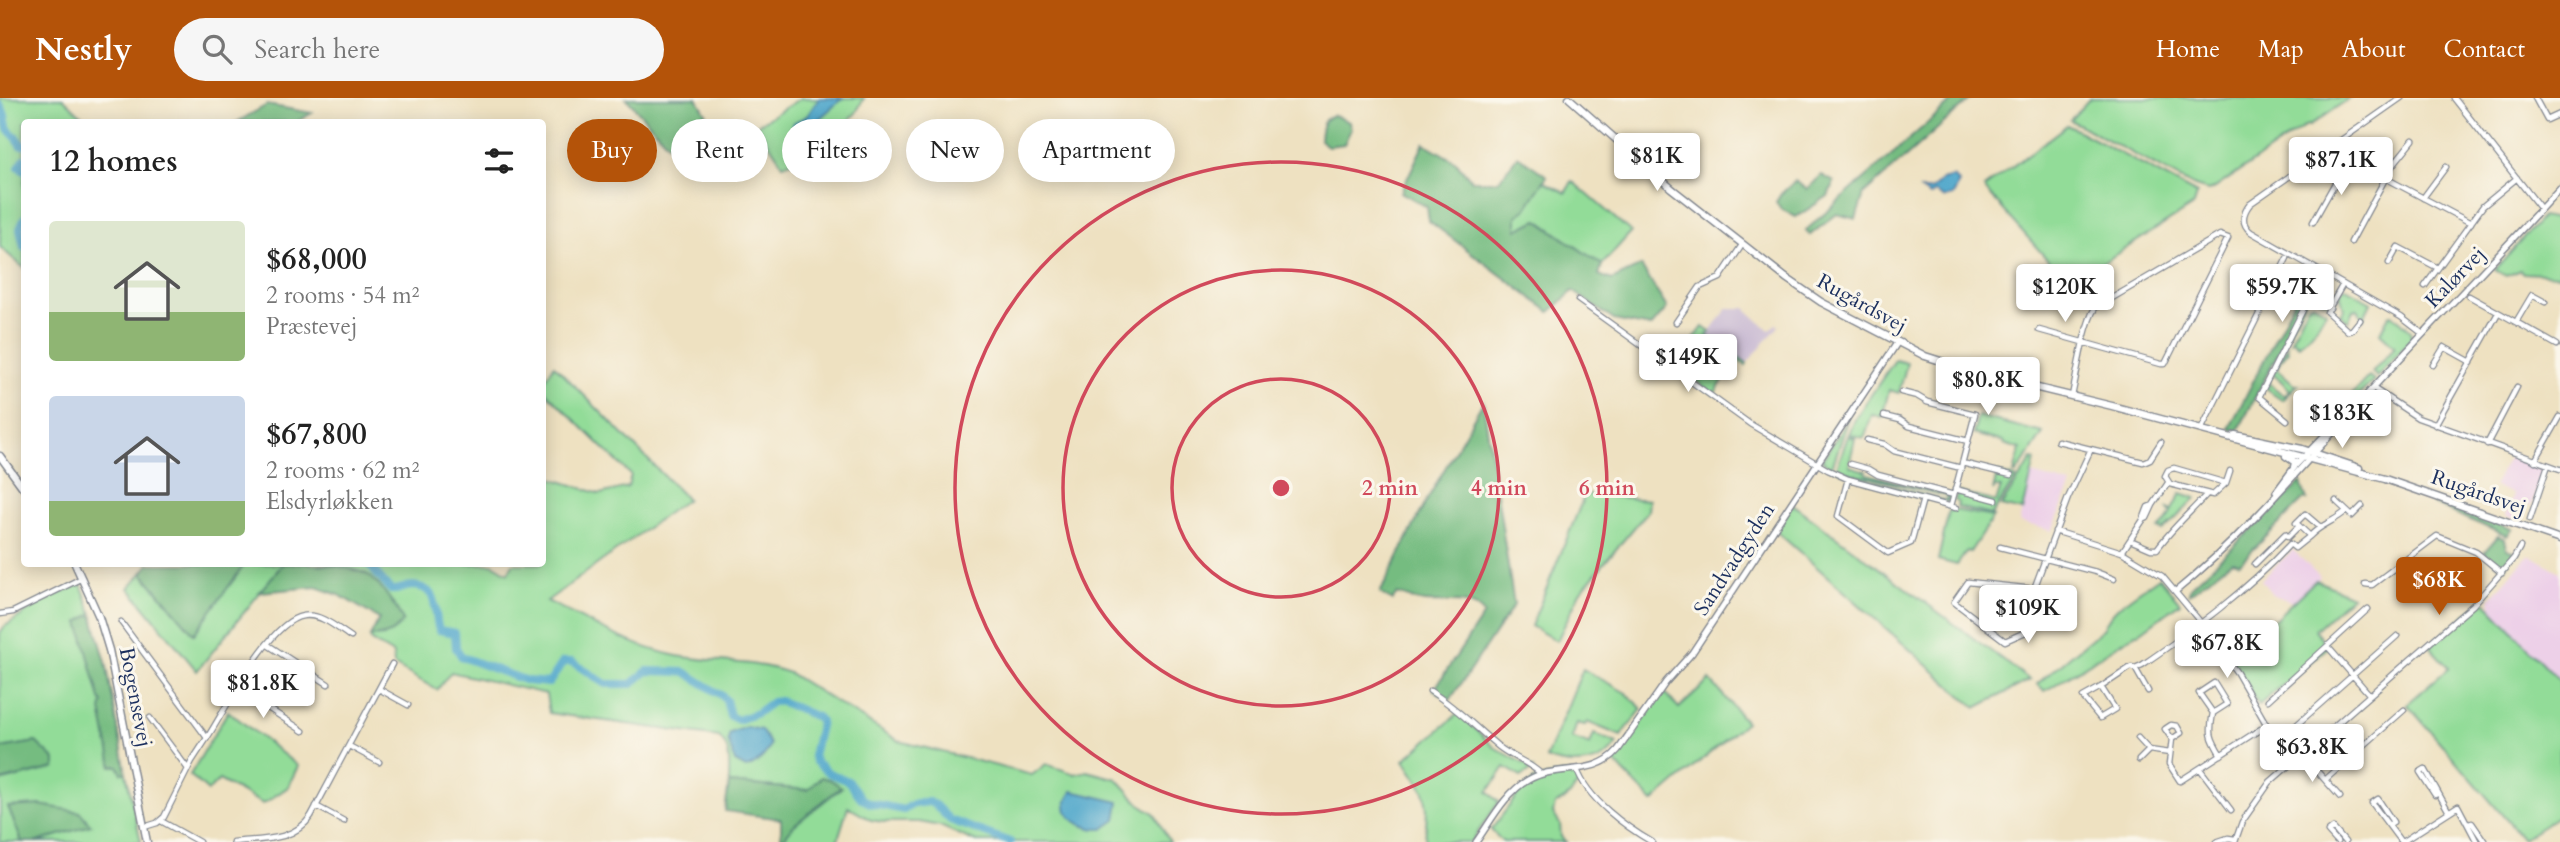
<!DOCTYPE html>
<html lang="en">
<head>
<meta charset="utf-8">
<style>
  body { margin:0; font-family:Cardo,serif; background:#f6f6f6; color:#222; height:100vh; display:flex; flex-direction:column; font-size:26px; white-space:nowrap }
  * { box-sizing:border-box; margin:0 }
  p { font-size:23px; color:#767676 }
  .icon { flex:none; width:38px; height:38px; fill:none; stroke:currentColor; stroke-width:2; stroke-linecap:round; stroke-linejoin:round }
  .map { position:relative; flex:1; overflow:hidden }
  .drawer { position:absolute; left:21px; top:21px; width:525px; height:448px; display:flex; flex-direction:column; background:#fff; border-radius:7px; box-shadow:0 4px 18px #0003 }
  .drawer>* { flex:none }
  .banner { position:absolute; left:567px; top:21px; width:665px; height:63px; display:flex; gap:14px }
  .price { position:absolute; translate:-50% -60px; padding:0 16px; border-radius:7px; background:#fff; color:#222; font-size:23px; line-height:46px; filter:drop-shadow(0 2px 4px #0008) }
  .price::after { content:''; position:absolute; left:50%; top:42px; width:21px; height:16px; margin-left:-10px; background:inherit; clip-path:polygon(0 0,100% 0,50% 100%) }
  .price.selected { background:#b45309; color:#fff }
  ul { padding:0; list-style:none }
  li { display:flex; align-items:center; gap:21px; height:175px; padding:0 28px }
  li span { display:grid; place-items:center; flex:none; width:196px; height:140px; border-radius:7px; color:#555 }
  li>.icon { margin-inline-start:auto }
  span .icon { width:84px; height:84px; fill:#fffc; stroke-width:1 }
  li b { font-size:30px }
  h2 { display:flex; justify-content:space-between; align-items:center; height:84px; padding:0 28px; font-size:30px }
  .pill { padding:0 24px; border-radius:32px; background:#fff; box-shadow:0 4px 18px #0003; font-size:24px; line-height:63px }
  .pill.selected { background:#b45309; color:#fff }
  header { display:flex; align-items:center; gap:42px; box-sizing:border-box; height:98px; padding:0 35px; background:#b45309; color:#fff }
  header strong { font-size:33px }
  nav { display:flex; gap:38px; margin-inline-start:auto; font-size:24px }
  .search { width:490px; height:63px; background:#f6f6f6; display:flex; align-items:center; gap:18px; box-sizing:border-box; padding:0 24px; border-radius:38px; color:#767676; font-size:26px }
  .map>svg:first-child { display:block }
</style>
</head>
<body>
<header>
<strong>Nestly</strong>
<div class="search"><svg class="icon" aria-label="search" viewBox="0 0 24 24"><circle cx="10" cy="10" r="6"/><path d="M15 15l6 6"/></svg>Search here</div>
<nav><a>Home</a><a>Map</a><a>About</a><a>Contact</a></nav>
</header>
<div class="map">
<svg width="2560" height="744" viewBox="0 0 2560 744">
  <rect width="100%" height="100%" fill="#fbf7ec"/>
  <filter id="ink" filterUnits="userSpaceOnUse"><feTurbulence type="fractalNoise" baseFrequency=".0143" numOctaves="2"/><feDisplacementMap in="SourceGraphic" scale="14" xChannelSelector="R" yChannelSelector="G"/><feConvolveMatrix kernelMatrix="1 2 1 2 8 2 1 2 1" color-interpolation-filters="sRGB"/></filter>
  <filter id="wash" filterUnits="userSpaceOnUse"><feTurbulence type="fractalNoise" baseFrequency=".00686" numOctaves="4" result="noise"/><feDisplacementMap in="SourceGraphic" scale="28" xChannelSelector="R" yChannelSelector="G"/><feGaussianBlur stdDeviation="1.57" result="paint"/><feColorMatrix in="noise" values="0 0 0 0 0 0 0 0 0 0 0 0 0 0 0 0 0 1.4 0 .05"/><feComposite in="paint" operator="in"/></filter>
  <g filter="url(#wash)">
    <rect width="100%" height="100%" fill="#eee1c1"/>
    <path fill="#edd0e8" d="M2509,359L2541,371L2543,374L2531,407L2527,406L2515,422L2505,418L2513,396L2493,388Z
      M2032,376L2071,387L2052,433L2019,424Z
      M2293,452L2320,479L2292,504L2272,496L2261,482Z
      M2529,456L2560,474V583L2491,509L2490,501Z"/>
    <path fill="#ccbed4" d="M1728,210H1745L1769,232L1776,226L1779,228L1747,265L1707,238Z"/>
    <path fill="#92dc98" stroke="#56867b" stroke-width="2" d="M0,0H63L88,24H24V170L0,149Z
      M801,0H864L856,15L815,55L783,67L757,27Z
      M2090,0H2350L2309,28L2307,27L2215,90L2208,93L2195,89L2070,22Z
      M2067,27L2197,96L2194,107L2069,186L1984,90Z
      M1543,83L1566,95L1572,83L1631,134L1602,167L1538,122L1517,132V118L1525,112Z
      M2542,119L2560,123V177L2524,175L2521,172L2506,178L2495,172Z
      M2346,190L2371,204L2363,221L2358,211L2353,212L2348,223L2340,216L2344,211L2340,196L2342,191Z
      M2313,205L2326,213L2318,227L2299,247L2292,241L2290,244L2308,207Z
      M2392,216L2411,233L2412,240L2377,279L2372,274L2395,249L2380,235L2389,217Z
      M1703,229L1710,234L1707,238L1747,265L1746,267L1737,262L1714,296L1675,267Z
      M2287,248L2288,254L2280,263L2277,271L2294,286H2298L2283,302L2266,290L2270,282V286L2284,298L2290,292L2274,276L2272,278Z
      M1895,262L1907,265L1899,295L1889,292L1882,319L1872,317L1864,340L1849,336L1856,319Z
      M554,267L687,401L547,503C590,524 631,549 677,558C715,565 753,562 789,575L899,643L1032,677L1046,666L1075,676L1087,673L1117,681L1140,706L1154,715L1170,744H976L940,728L919,724H883L871,722L848,709L837,744H781L793,728L841,690L809,692L729,685C729,668 732,651 719,639L549,615L546,596L451,574L437,592L394,567L393,556L371,543L370,539L384,538L367,476L319,466H493L508,475L513,466H542L543,395L551,380L600,396L628,389L631,377L543,291V285Z
      M2369,278L2374,282L2332,324L2329,321Z
      M1978,318L2043,335L2016,376H2014L2020,351L2004,346V344L1973,336Z
      M1849,320L1832,369L1849,377L1946,403L1947,398L1847,374L1837,369L1848,338L1855,340L1849,368L1866,373L1867,376L1950,398L1948,404C1928,403 1833,377 1822,362Z
      M2032,361L2035,362L2023,413L2001,408Z
      M1997,375L2016,380L1992,417L1957,409L1958,405L1955,402L1958,394L1996,404L2001,390L1995,389L1993,393Z
      M2181,395L2196,400L2163,433L2159,431L2165,425L2171,415L2168,411L2172,412Z
      M1585,396L1649,402L1648,413L1580,494L1557,543L1531,528Z
      M1792,406L2030,582L1976,610L1776,433Z
      M1955,412L1993,419L1970,454L1967,453L1957,467L1938,462L1949,413Z
      M245,466H283L197,573L129,490L142,475L194,536Z
      M2159,479L2180,505L2138,536H2135L2045,593L2037,586L2104,530C2110,509 2142,492 2159,479Z
      M2316,482L2352,498L2315,532L2328,549L2259,607L2228,556L2258,537Z
      M81,486L92,516L79,524L103,604L112,668H118L122,675H126L141,744H37L90,727L9,710L22,744H0V684L55,670L36,644L0,650V535L4,529L46,501Z
      M2483,502L2560,583V717L2523,741L2407,606L2449,570L2429,548Z
      M1583,571L1626,595L1642,611L1621,638L1587,624L1585,627L1577,625L1572,640L1590,647L1594,636L1617,645C1603,669 1570,670 1546,660Z
      M1710,582L1746,624L1653,704L1613,663L1663,593L1679,610Z
      M228,613L298,668L288,689L263,706L219,682L208,693L190,677Z
      M1459,615L1494,649L1533,671L1521,679L1505,669L1488,694L1499,704L1471,744H1425L1427,711L1424,693L1404,662Z
      M1564,675H1574L1579,685L1569,698L1555,707L1553,715L1560,726L1561,739L1566,744H1503L1491,732L1522,691L1536,681Z"/>
    <path fill="#75bc80" stroke="#48766f" stroke-width="2" d="M626,0H697L707,17L674,53Z
      M1956,0H1972L1864,96L1856,121L1837,116L1810,137L1806,132Z
      M267,7L312,15L296,24H237Z
      M1333,17L1349,24L1351,31L1344,46L1328,48L1320,42C1321,31 1321,21 1333,17Z
      M1424,45L1456,64L1472,83H1498L1518,58L1547,78L1525,112L1517,118V132L1537,122L1602,167L1599,177L1612,182L1641,168L1667,210L1651,229L1614,222L1573,193L1550,214L1429,123L1427,109L1401,94Z
      M1822,77L1834,84L1828,98L1796,119L1781,111L1776,104L1781,96L1795,83L1807,91Z
      M2302,187L2330,202L2327,205L2312,198L2307,199L2238,333L2229,331Z
      M1483,304L1514,507L1450,602L1434,592L1484,516C1471,498 1444,506 1425,504C1415,503 1406,499 1397,496L1392,503L1380,495L1427,402Z
      M2301,385L2307,402L2304,401L2240,465L2232,463L2189,496L2190,489Z
      M2433,403L2512,431L2507,438L2433,406Z
      M2498,438L2505,441L2507,450L2515,455L2503,471L2484,454Z
      M149,466H245L194,536L142,475Z
      M283,466C307,465 343,466 366,476C377,481 398,511 403,523C394,536 385,538 370,539L379,521L339,497L316,489L259,494Z
      M92,516L106,564L126,675H122L118,668H112L101,612L103,604L100,601L79,524Z
      M36,644L55,662V670L0,683V650Z
      M821,679L831,682L841,689L793,728L781,744V721L725,713L729,685L808,692Z
      M40,707L80,714L91,727L37,744H22L8,709Z"/>
    <path fill="#4da6ca" stroke="#346a94" stroke-width="2" d="M819,0H843L804,34L800,37L791,31L793,25L807,18Z
      M1953,79L1959,85L1953,98L1945,100L1935,94L1930,98L1921,92H1931L1942,82Z
      M746,629L761,632L770,646C768,656 755,668 746,670L735,664L728,642L730,635Z
      M1072,693L1119,704L1116,722L1103,731C1090,732 1067,724 1066,709C1065,703 1070,698 1072,693Z"/>
    <g fill="none" stroke-linecap="round" stroke-linejoin="round">
      <path stroke="#4da6ca" stroke-width="8" d="M0,7C11,21 0,29 17,39L20,47H24
        M24,61L19,69L24,73
        M24,120L20,131L24,149
        M368,466L391,492C399,493 405,488 413,488C441,489 433,516 439,532L455,535L456,550L462,559L527,583L549,585L563,564H572L606,586H632L647,573L685,574L721,597L726,602L730,618L738,622L757,615L772,604L780,603L817,619L821,623L813,658L815,663L829,675L848,683L862,701L870,705L904,712L913,706L929,704L935,707L950,722L1010,744"/>
    </g>
  </g>
  <g filter="url(#ink)">
    <g fill="none" stroke-linecap="round" stroke-linejoin="round">
      <g stroke="#848890" stroke-width="7">
        <path id="minor" d="M2401,0L2250,106C2242,116 2241,126 2251,134L2401,219L2423,236
          M2454,0L2541,111
          M2535,0L2547,22L2560,16
          M2337,45L2355,64L2471,125
          M2423,100L2446,69
          M2313,124L2349,60
          M2351,144L2392,68L2413,42
          M2389,165L2398,149L2438,170
          M2343,186L2327,214L2348,233L2352,232L2360,222
          M2425,188L2483,108L2517,80
          M2469,198L2557,247
          M1578,202L1750,326L1828,372L1848,381L1956,410
          M1676,224L1700,189L1720,180L1742,147
          M2516,224L2532,197L2545,204
          M2039,232L2161,266H2165L2228,140L2220,137L2095,210C2084,227 2077,276 2072,298
          M2433,267L2444,249L2471,264
          M2373,290L2418,320L2560,371
          M1901,294L1917,298L1927,304L1975,316L1951,408
          M1884,318L1900,322L1909,328L1968,343
          M2287,322L2259,299L2307,204L2313,202L2330,210
          M2435,327L2498,215
          M2201,332L2287,160
          M1867,342L1884,346L1894,353L1961,370
          M2058,343L2143,364L2150,361L2161,344
          M2487,346L2517,289
          M2535,363L2560,319
          M1962,365L2011,377
          M1850,366L1868,371L1878,377L1954,397
          M1848,381L1838,418L1888,455L1911,445L1923,401
          M2226,385L2174,370L2168,372L2165,378L2170,386L2213,397L2226,385L2230,373
          M1955,391L1996,402
          M2336,403L2352,418L2362,408
          M2530,421L2548,367
          M2143,422L2147,420L2153,407
          M2055,433L2122,454L2162,478L2202,526L2237,575L2289,666
          M2310,438C2321,426 2334,424 2346,413
          M2130,442L2151,451H2157C2172,430 2190,415 2207,396
          M2000,449L2096,474L2114,481
          M2122,454L2143,422L2148,409L2153,407L2168,385
          M2255,466L2285,436L2288,439L2299,428
          M2365,486L2372,487L2437,438L2476,454L2502,475
          M2034,491L1968,484L1954,504L2005,543L2030,532L2034,491L2068,400L2091,351
          M0,516L13,514L82,480
          M121,524L207,640L192,663L164,719L157,725L144,729
          M268,547L328,586
          M2328,549L2369,596
          M2135,570L2148,593
          M236,589L303,633
          M2101,589L2083,599L2100,620L2115,611L2101,589L2131,569L2135,570L2142,567C2195,531 2246,493 2290,446L2295,450L2310,438L2296,425L2305,416L2319,428
          M379,591L408,607
          M1430,593C1456,609 1476,630 1499,649C1513,660 1529,664 1541,676
          M2268,602L2368,511
          M2213,615L2199,595L2214,585L2227,606L2213,615C2209,636 2210,639 2221,657
          M150,620L188,671
          M2284,638L2397,538
          M207,640C225,613 269,523 303,518C321,515 337,530 351,539
          M2138,640L2149,652L2170,655
          M2172,641L2165,631L2171,627L2177,628L2181,635L2172,641L2169,666L2180,683L2267,627
          M349,648L379,664
          M2302,656L2340,699
          M2139,662L2149,652
          M1577,671C1587,701 1626,729 1652,744
          M2200,671L2231,712
          M2325,682L2404,612
          M2437,696L2435,697L2420,674L2425,671L2449,714
          M316,708L344,723
          M161,723L199,744
          M2390,726L2393,724L2378,701L2372,705L2401,744
          M2469,726L2472,725L2485,744
          M233,744C261,741 294,744 311,718L392,566
          M2216,744L2228,740L2235,741
          M2235,744L2242,724L2270,684L2473,507L2514,460L2520,449
          M2337,744L2328,734L2333,730L2345,744
          M2402,744L2458,708L2477,744"/>
      </g>
      <g stroke="#848890" stroke-width="8">
        <path id="tertiary" d="M2276,394L2296,367L2343,318
          M2176,493C2249,434 2308,361 2371,292C2433,224 2498,158 2560,90
          M1476,744C1491,723 1505,695 1528,682C1557,665 1594,680 1618,652L1666,584L1692,555L1897,245"/>
      </g>
      <g stroke="#848890" stroke-width="9">
        <path id="secondary" d="M1569,0L1671,90L1786,180L1821,204L1925,258L1988,278L2112,308L2385,381L2560,442
          M2235,337L2302,351L2359,370
          M0,358L24,391
          M2286,358L2295,364L2294,369
          M75,466L99,519L109,552L147,744"/>
      </g>
      <use href="#minor" stroke="#fff" stroke-width="4.5"/>
      <use href="#tertiary" stroke="#fff" stroke-width="5"/>
      <use href="#secondary" stroke="#fff" stroke-width="6"/>
    </g>
  </g>
  <g fill="none" stroke="#d1495b" stroke-width="3.5">
    <circle cx="1281" cy="390" r="109"/>
    <circle cx="1281" cy="390" r="218"/>
    <circle cx="1281" cy="390" r="326"/>
  </g>
  <g text-anchor="middle" stroke-width="6" stroke-linejoin="round" paint-order="stroke">
    <g font-size="21" fill="#1b2f5e" stroke="#fbf7ec">
      <text transform="translate(2455 179) rotate(-46)" y="7">Kalørvej</text>
      <text transform="translate(1862 205) rotate(29)" y="7">Rugårdsvej</text>
      <text transform="translate(2479 394) rotate(19)" y="7">Rugårdsvej</text>
      <text transform="translate(1734 461) rotate(-57)" y="7">Sandvadgyden</text>
      <text transform="translate(136 599) rotate(79)" y="7">Bogensevej</text>
    </g>
  </g>
  <circle cx="1281" cy="390" r="10" fill="#d1495b" stroke="#fbf7ec" stroke-width="3.5"/>
  <g font-size="21" text-anchor="middle" font-weight="bold" fill="#d1495b" stroke="#fbf7ec" stroke-width="6" stroke-linejoin="round" paint-order="stroke">
    <text x="1390" y="397">2 min</text>
    <text x="1499" y="397">4 min</text>
    <text x="1607" y="397">6 min</text>
  </g>
</svg>
<b class="price" style="left:1657px;top:95px">$81K</b>
<b class="price" style="left:2341px;top:99px">$87.1K</b>
<b class="price" style="left:2065px;top:226px">$120K</b>
<b class="price" style="left:2282px;top:226px">$59.7K</b>
<b class="price" style="left:1688px;top:296px">$149K</b>
<b class="price" style="left:1988px;top:319px">$80.8K</b>
<b class="price" style="left:2342px;top:352px">$183K</b>
<b class="price selected" style="left:2439px;top:519px">$68K</b>
<b class="price" style="left:2028px;top:547px">$109K</b>
<b class="price" style="left:2227px;top:582px">$67.8K</b>
<b class="price" style="left:263px;top:622px">$81.8K</b>
<b class="price" style="left:2312px;top:686px">$63.8K</b>
<div class="banner">
<a class="pill selected">Buy</a>
<a class="pill">Rent</a>
<a class="pill">Filters</a>
<a class="pill">New</a>
<a class="pill">Apartment</a>
</div>
<section class="drawer">
<h2>12 homes<svg class="icon" aria-label="filters" viewBox="0 0 24 24"><path d="M4 7h16M4 17h16"/><circle cx="9" cy="7" r="2"/><circle cx="15" cy="17" r="2"/></svg></h2>
<ul>
<li><span style="background:linear-gradient(#dfe7d0 65%,#8fb573 0)"><svg class="icon" aria-label="home" viewBox="0 0 24 24"><path d="M3 11l9-7 9 7M6 9v11h12V9"/></svg></span><div><b>$68,000</b><p>2 rooms · 54 m²</p><p>Præstevej</p></div></li>
<li><span style="background:linear-gradient(#c9d6e8 75%,#8fb573 0)"><svg class="icon" aria-label="home" viewBox="0 0 24 24"><path d="M3 11l9-7 9 7M6 9v11h12V9"/></svg></span><div><b>$67,800</b><p>2 rooms · 62 m²</p><p>Elsdyrløkken</p></div></li>
</ul>
</section>
</div>
</body>
</html>
